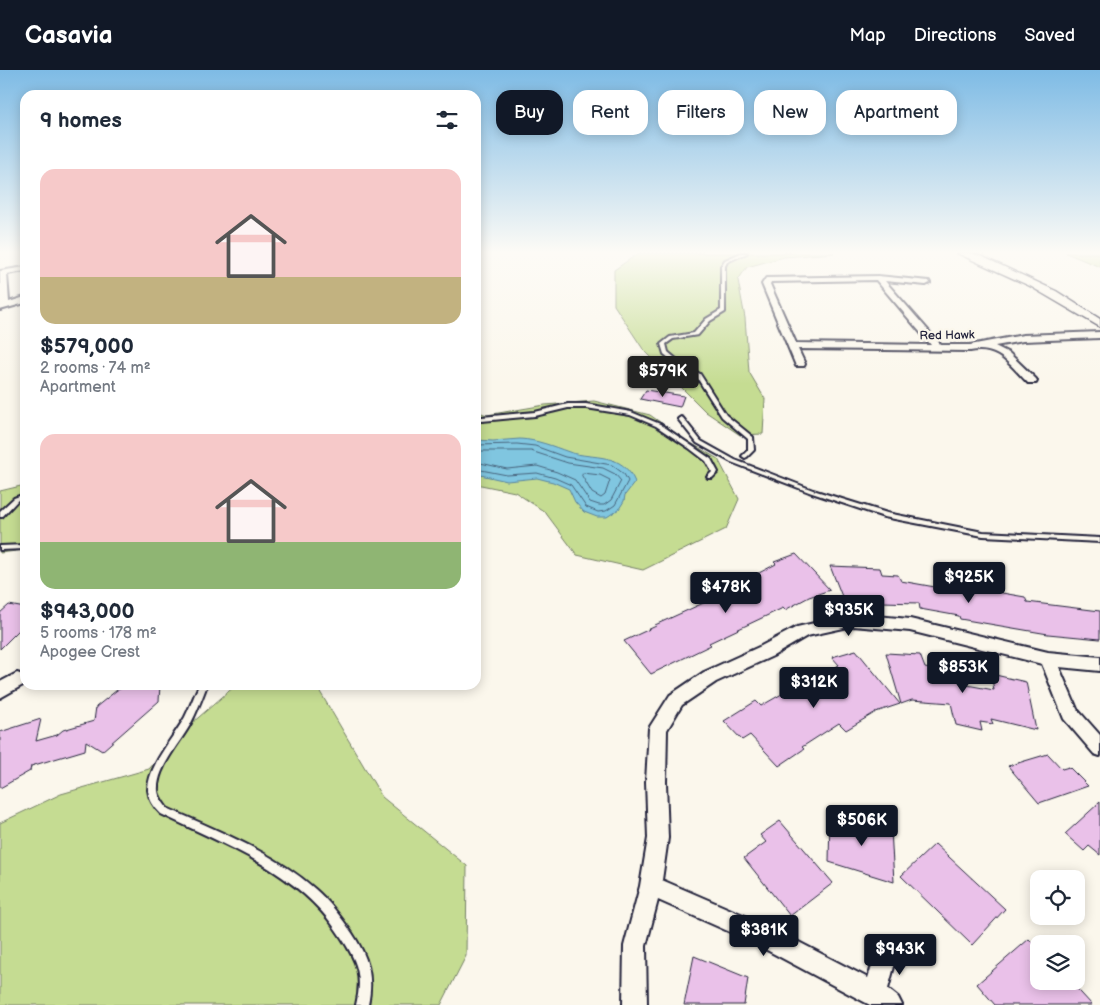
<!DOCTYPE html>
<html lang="en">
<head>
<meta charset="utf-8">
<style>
  body { margin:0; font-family:"Balsamiq Sans",sans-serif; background:#f6f6f7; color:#1f2937; height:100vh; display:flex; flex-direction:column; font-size:19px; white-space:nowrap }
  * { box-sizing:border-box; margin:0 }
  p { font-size:16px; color:#747a83 }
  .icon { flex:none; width:28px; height:28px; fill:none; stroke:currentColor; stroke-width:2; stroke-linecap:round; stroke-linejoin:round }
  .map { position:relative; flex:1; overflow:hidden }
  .details { position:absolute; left:20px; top:20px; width:461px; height:600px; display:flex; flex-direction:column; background:#fff; border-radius:15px; box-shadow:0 2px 12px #0003 }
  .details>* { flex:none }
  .hud { position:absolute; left:496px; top:20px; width:475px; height:45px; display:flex; gap:10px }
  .fabs { position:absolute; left:1030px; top:800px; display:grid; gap:10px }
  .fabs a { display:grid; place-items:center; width:55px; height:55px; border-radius:10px; background:#fff; box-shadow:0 2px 12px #0003; font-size:25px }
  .price { position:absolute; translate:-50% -42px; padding:0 11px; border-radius:5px; background:#111827; color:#fff; font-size:16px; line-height:32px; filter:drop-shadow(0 1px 2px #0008) }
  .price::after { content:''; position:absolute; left:50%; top:30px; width:15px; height:11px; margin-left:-8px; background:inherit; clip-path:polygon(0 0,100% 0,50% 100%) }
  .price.current { background:#222; color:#fff }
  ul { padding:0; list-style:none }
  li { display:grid; align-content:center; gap:10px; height:265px; padding:0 20px }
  li span { display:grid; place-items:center; height:155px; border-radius:15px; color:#555 }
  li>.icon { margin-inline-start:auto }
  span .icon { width:90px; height:90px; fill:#fffc; stroke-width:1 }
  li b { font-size:21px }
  h2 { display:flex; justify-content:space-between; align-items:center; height:60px; padding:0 20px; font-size:21px }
  .pill { padding:0 18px; border-radius:15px; background:#fff; box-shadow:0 2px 12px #0003; font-size:18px; line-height:45px }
  .pill.current { background:#111827; color:#fff }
  header { display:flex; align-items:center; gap:30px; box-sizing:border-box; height:70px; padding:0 25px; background:#111827; color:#fff }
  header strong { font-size:24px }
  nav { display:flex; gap:28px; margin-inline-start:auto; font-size:18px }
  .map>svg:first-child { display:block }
</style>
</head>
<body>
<header>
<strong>Casavia</strong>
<nav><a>Map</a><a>Directions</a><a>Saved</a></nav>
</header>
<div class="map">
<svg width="1100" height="935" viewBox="0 0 1100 935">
  <rect width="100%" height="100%" fill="#fbf7ec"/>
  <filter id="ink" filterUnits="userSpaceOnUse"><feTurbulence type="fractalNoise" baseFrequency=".02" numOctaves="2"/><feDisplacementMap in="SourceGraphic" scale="10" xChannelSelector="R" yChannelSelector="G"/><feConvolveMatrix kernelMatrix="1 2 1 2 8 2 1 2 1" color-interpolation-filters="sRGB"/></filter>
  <g filter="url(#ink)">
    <path fill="#c5dc92" stroke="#747f66" d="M639,183H834L784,187L747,197L738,210L745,248L749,302L765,329L763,364L740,365L706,342L643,279L614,235V200Z
      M1066,183H1100V197Z
      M594,331L650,345L684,369L718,389L739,429L726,459L643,500L577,485L545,442L515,422L476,414V341L487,345L545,335Z
      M25,415V480L0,483V421Z
      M236,615H316L382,727L467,796L466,886L441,935H0V753L61,724L149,699L184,660Z"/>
    <path fill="#80c6e0" stroke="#5a849e" d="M520,369C538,370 552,376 569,382C594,390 622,381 635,412L625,425L624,431L619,439L607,447H597L584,442L575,432L569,419L553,412L537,408L507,411L476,404V370L493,371Z"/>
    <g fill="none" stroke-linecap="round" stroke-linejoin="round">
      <path stroke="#48647d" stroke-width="1" d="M476,375L517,374L535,376L565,387L612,395L624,404L628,411L615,435L606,441L598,442L586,437L571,415L555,408L537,403L507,405L476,399
        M476,381H531L568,393L603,398L615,404L621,411L611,430L604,435H599L590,432L575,410L557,402L537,396L507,399L476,392
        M583,403L600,405L610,410L605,425L601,428L592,423L582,406Z"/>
    </g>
    <path fill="#eac1e9" stroke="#22223b" d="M646,320L684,326L680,337L640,329Z
      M796,484L830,520L809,527L785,540L783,538L709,573L711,575L651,604L624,571L656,556L655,555L743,515L740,513L776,494L774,492Z
      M830,496L880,498L882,504L898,505L901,511L952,520V517L966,519L965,514L983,517L985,520L1025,527L1027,532L1100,541V569L1048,564L960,549L959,546L920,539L919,533L882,532L881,529H843Z
      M9,535L25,538V554L0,579V543Z
      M856,580L900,634L876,642L846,660L839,653L802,677L804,679L779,696L750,665L742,670L724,651L756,631L761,636L794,617L797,620L839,595L832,587Z
      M886,583L920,585L925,598L965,606L967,615L994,620L991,604L1026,612L1036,660L991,649L993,654L980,652L982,661L956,655L951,633L912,630L901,634Z
      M126,615H160L159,631L102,681L86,671L85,680L31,696L30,701L0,718V662L41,649L36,671L57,665L63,660L94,651L96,637L117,620L125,617Z
      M1048,684L1062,699L1069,697L1088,716L1039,733L1008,696Z
      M1100,732V785L1089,776L1084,781L1065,764Z
      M830,746L855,753V748L891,759L894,812L829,792Z
      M780,751L833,813L790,846L744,788L766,772L760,765Z
      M935,774L1005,839L972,875L901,806Z
      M1029,869L1039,879V911H1070L1092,935H995L977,914Z
      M694,886L748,908L744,935H684Z"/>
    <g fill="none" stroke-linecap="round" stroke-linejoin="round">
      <g stroke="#22223b" stroke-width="4">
        <path id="service" d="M741,183H747L727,192L725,196V242L710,251L698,265L673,269L666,274L668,282L681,293L700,304L726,345L753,367L754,380L747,387L745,388L742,386L748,380V369L722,347L696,306L677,295L664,284L661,274L670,267L694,263L706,249L721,240V196L725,190Z
          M568,334H586L631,342L660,354L711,389L718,402L712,408H708L707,407L712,402L706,391L689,378L656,356L630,345L586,338H568L535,346L482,351L476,350V346L482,347L535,342Z
          M681,347L683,348L701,371L735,390L813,420L887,443L983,462L1100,468V472L983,466L884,447L809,422L731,392L697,373L678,349Z
          M25,424V428L18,430L2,447H0V441L14,428Z
          M25,475V479L0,480V476Z
          M199,615H207C202,628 197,642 190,655C180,673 156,699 158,721C159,728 163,732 167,738C218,761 273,782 315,819C329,831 341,847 352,863C368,887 374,906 368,935H356C363,906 357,891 341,867C300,802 227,776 161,744C154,737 149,730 148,720C148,696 173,668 185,647C190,637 194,626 199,615Z"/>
      </g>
      <g stroke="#22223b" stroke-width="4">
        <path id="minor" d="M25,197V201L7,204L9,232L25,227V233L0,240V201Z
          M878,206L929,211L930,213L926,215L885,211L941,275H970L1023,265L1100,262V268L1023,271L995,276L1009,283L1036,309L1037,311L1036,313H1028C1010,295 998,275 970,281L798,279L805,294L804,296H796L762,214L766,208ZM876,210L931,275L796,273L770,214L771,212Z
          M853,544L910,549L1048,582L1100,587V601L1059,597L1077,639L1100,665V686L1094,684L1064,649L1042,594L910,561L853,556L807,566L773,586L716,612L682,635L667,660L666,712L668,768L662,810L764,854L868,908L880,870L888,867L896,870L899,878L888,919L898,927L902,935H870L748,870L658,830L646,876L647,935H623L624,876L640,816L648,768L646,712L649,658L670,625L704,602L761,576L797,557Z
          M17,603L23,605L25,609L23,615L0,628V612Z"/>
      </g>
      <g stroke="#22223b" stroke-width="3">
        <path id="tertiary" d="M957,183H971L983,187L1056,221L1100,249V257L1030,216Z"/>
      </g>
      <use href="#service" fill="#fbf7ec" fill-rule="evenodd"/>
      <use href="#minor" fill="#fbf7ec" fill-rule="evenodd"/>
      <use href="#tertiary" fill="#fbf7ec" fill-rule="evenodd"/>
    </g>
  </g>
  <linearGradient id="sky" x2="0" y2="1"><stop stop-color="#7ebbe5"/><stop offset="0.58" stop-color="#fdfbf6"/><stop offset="1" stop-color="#fdfbf6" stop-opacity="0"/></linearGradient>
  <rect width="1100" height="314" fill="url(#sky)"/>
  <g text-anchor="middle" stroke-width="5" stroke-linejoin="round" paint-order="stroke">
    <g font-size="12" fill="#22223b" stroke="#fbf7ec">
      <text transform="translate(947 265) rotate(-1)" y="4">Red Hawk</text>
    </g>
  </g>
</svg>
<div class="fabs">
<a><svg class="icon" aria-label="locate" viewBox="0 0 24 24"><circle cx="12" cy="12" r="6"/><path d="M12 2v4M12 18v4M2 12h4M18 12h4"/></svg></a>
<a><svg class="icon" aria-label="layers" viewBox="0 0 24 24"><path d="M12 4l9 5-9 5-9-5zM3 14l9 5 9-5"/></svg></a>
</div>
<b class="price current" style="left:663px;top:328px">$579K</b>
<b class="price" style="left:969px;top:534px">$925K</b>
<b class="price" style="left:726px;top:544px">$478K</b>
<b class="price" style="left:849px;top:567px">$935K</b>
<b class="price" style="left:963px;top:624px">$853K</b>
<b class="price" style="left:814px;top:639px">$312K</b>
<b class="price" style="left:862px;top:777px">$506K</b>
<b class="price" style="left:764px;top:887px">$381K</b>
<b class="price" style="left:900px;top:906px">$943K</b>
<div class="hud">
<a class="pill current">Buy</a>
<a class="pill">Rent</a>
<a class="pill">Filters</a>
<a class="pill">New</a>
<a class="pill">Apartment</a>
</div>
<section class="details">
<h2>9 homes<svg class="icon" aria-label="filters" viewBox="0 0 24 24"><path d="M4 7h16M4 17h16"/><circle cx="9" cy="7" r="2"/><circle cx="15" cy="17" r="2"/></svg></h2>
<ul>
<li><span style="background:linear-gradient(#f6c9c9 70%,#c2b280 0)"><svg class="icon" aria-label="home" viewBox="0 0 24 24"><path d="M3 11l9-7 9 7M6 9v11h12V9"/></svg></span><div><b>$579,000</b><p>2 rooms · 74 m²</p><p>Apartment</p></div></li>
<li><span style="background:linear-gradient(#f6c9c9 70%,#8fb573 0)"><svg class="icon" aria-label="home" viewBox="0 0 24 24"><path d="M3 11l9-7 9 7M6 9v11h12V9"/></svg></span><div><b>$943,000</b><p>5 rooms · 178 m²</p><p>Apogee Crest</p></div></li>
</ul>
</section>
</div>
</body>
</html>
